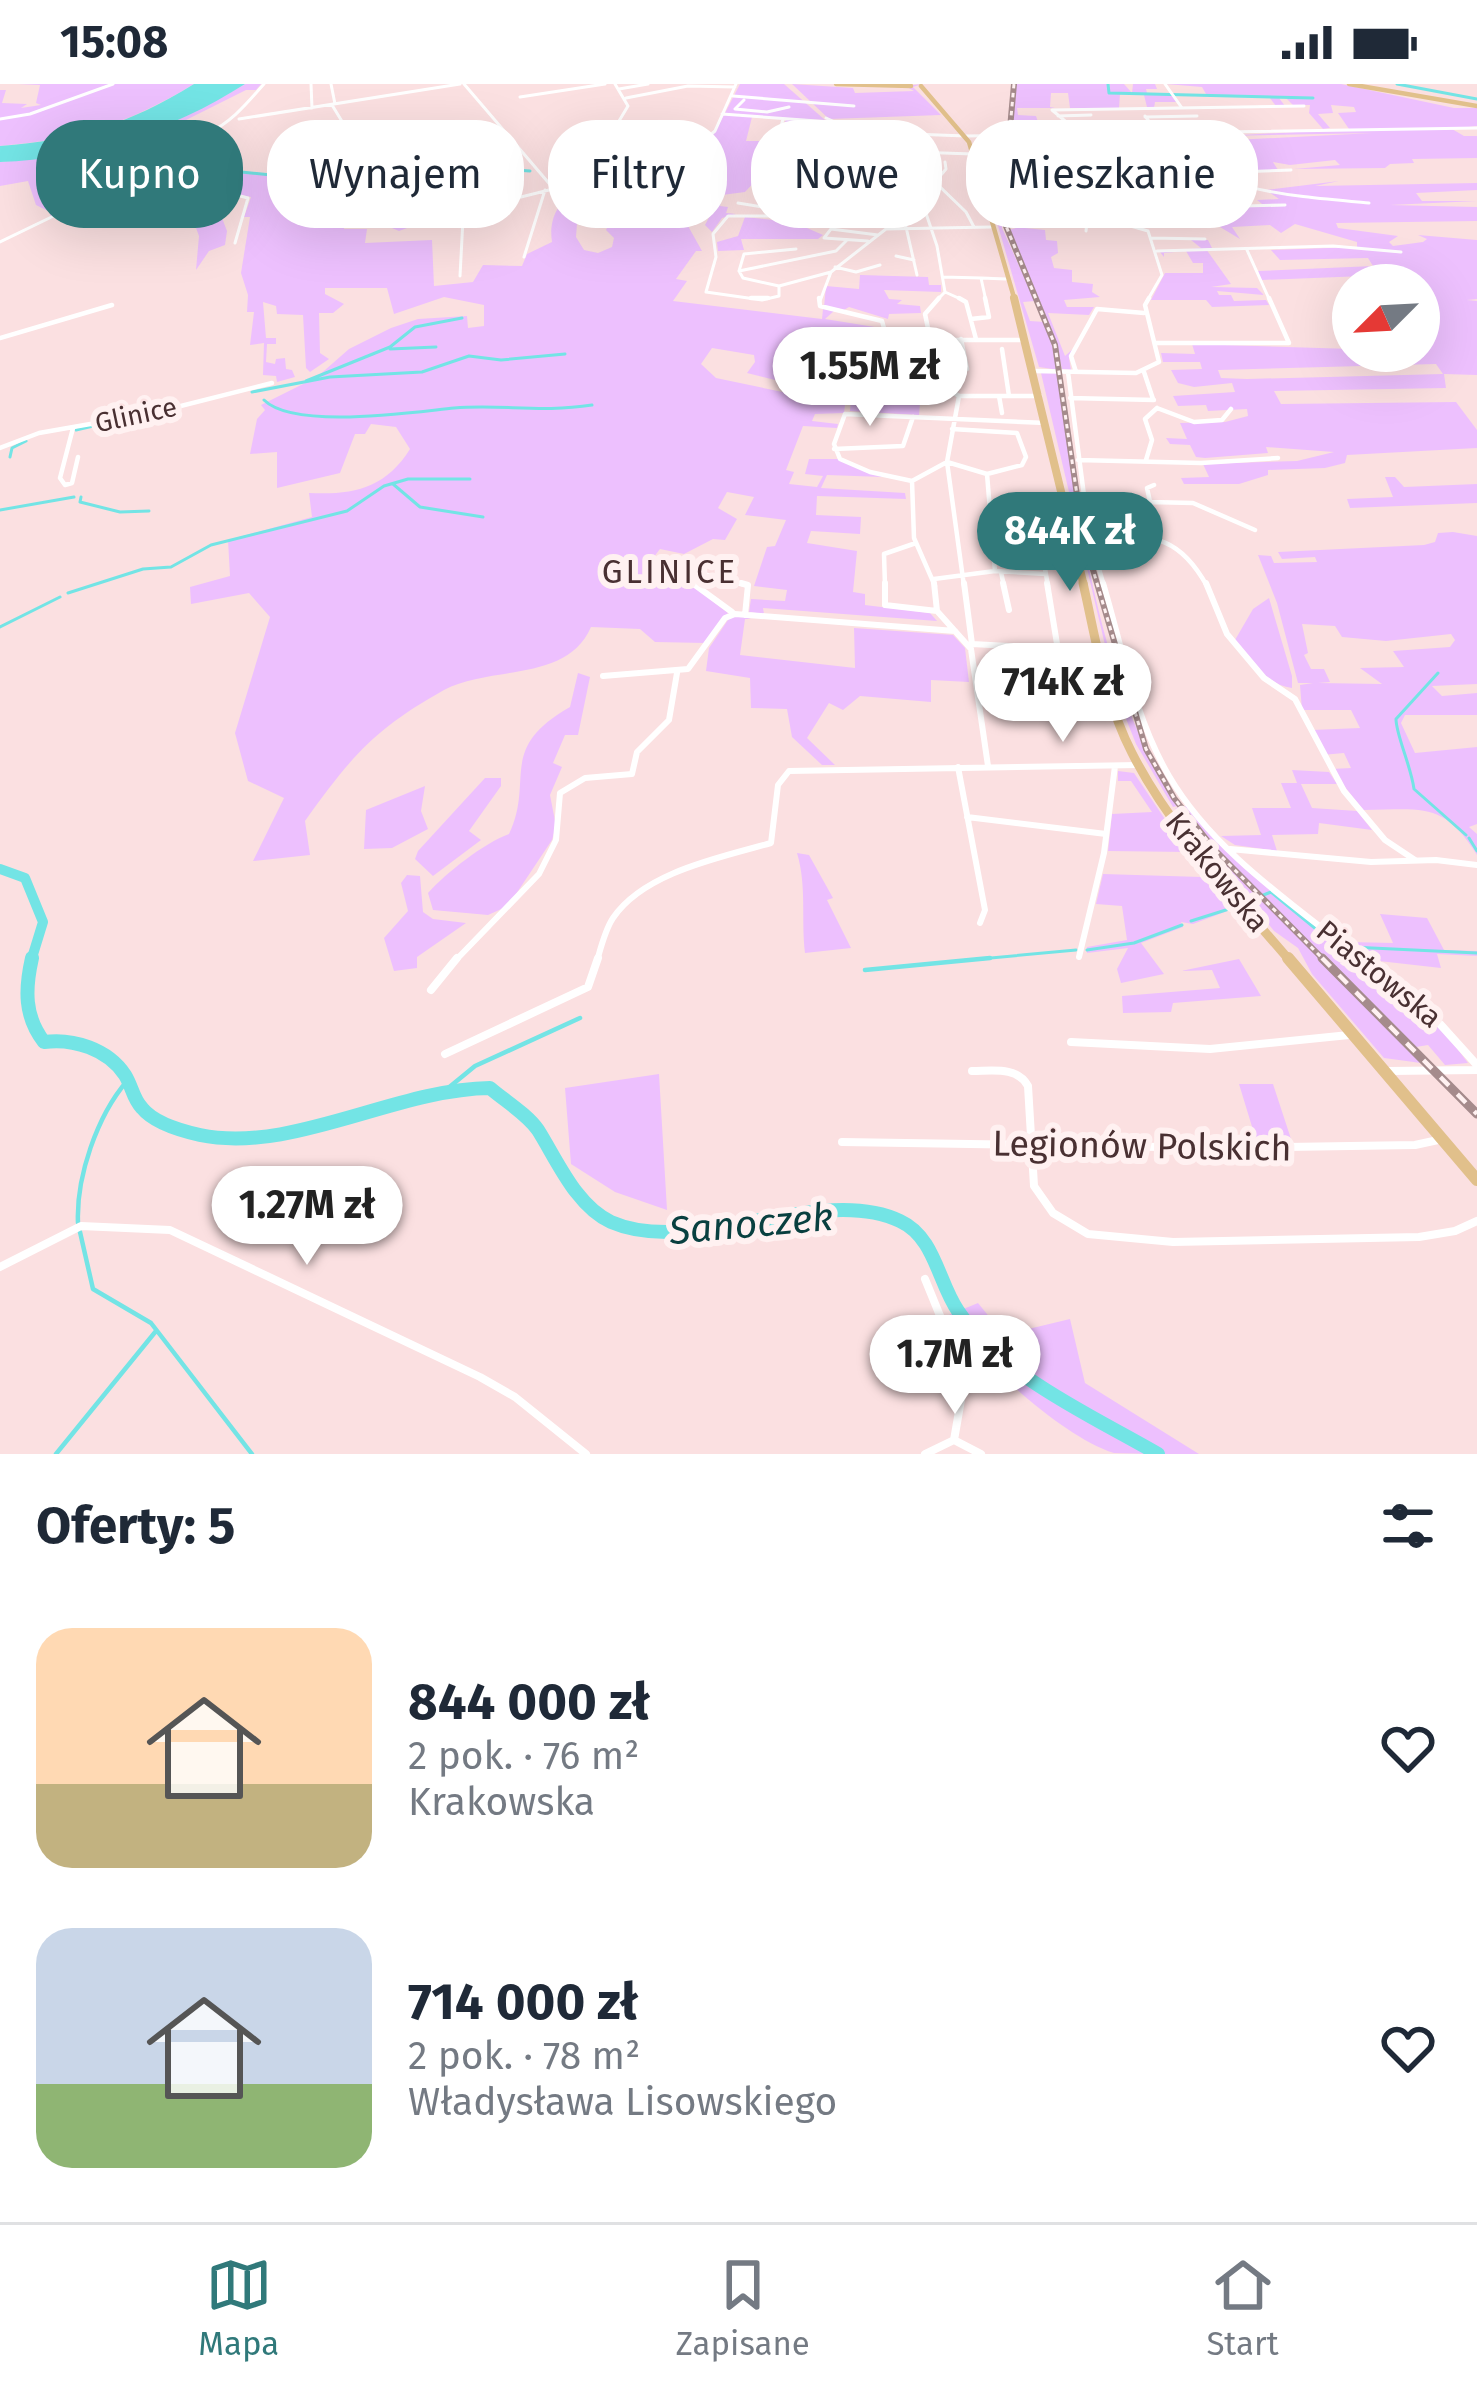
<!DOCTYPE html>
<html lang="pl">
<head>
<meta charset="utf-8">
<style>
  body { margin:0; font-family:"Fira Sans",sans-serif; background:#f2f2f3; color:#1f2937; height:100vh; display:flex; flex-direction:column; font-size:45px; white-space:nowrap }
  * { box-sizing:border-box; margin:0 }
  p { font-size:39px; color:#747a83 }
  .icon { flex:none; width:66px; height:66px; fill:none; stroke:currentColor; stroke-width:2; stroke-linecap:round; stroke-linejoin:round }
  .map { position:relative; height:1370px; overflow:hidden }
  .side { display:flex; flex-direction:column; background:#fff; flex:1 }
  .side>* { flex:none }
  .hud { position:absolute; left:36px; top:36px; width:1407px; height:108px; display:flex; gap:24px }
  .needle { width:78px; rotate:246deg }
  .controls { position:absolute; left:1332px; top:180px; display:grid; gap:24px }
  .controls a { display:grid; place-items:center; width:108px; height:108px; border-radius:50%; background:#fff; box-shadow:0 12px 48px #0002; font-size:60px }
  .price { position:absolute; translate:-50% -102px; padding:0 27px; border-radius:42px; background:#fff; color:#222; font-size:39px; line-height:78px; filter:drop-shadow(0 3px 6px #0008) }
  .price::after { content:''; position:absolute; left:50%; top:72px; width:36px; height:27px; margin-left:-18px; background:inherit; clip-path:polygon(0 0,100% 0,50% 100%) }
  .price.selected { background:#30797a; color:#fff }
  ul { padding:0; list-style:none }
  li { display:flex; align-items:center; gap:36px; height:300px; padding:0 36px }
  li span { display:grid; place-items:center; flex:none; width:336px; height:240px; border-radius:36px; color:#555 }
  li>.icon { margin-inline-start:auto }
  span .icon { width:144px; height:144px; fill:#fffc; stroke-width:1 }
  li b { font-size:51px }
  h2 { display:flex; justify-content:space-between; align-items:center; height:144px; padding:0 36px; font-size:51px }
  .pill { padding:0 42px; border-radius:48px; background:#fff; box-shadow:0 12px 48px #0002; font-size:42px; line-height:108px }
  .pill.selected { background:#30797a; color:#fff }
  .status { display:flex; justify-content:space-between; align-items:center; height:84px; padding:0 60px; background:#fff; direction:ltr }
  .status svg { height:33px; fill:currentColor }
  .menu { display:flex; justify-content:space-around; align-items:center; height:168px; border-top:3px solid #e0e1e3; background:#fff; font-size:33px; color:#747a83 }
  .menu a { display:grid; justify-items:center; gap:6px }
  .menu .selected { color:#30797a }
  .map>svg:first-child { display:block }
</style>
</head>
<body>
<div class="status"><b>15:08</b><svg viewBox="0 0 49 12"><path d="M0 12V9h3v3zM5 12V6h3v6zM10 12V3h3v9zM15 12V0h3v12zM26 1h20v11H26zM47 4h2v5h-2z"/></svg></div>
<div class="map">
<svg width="1477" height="1370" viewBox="0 0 1477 1370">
  <rect width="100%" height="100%" fill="#fbe0e1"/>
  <path fill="#edc0fe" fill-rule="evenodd" d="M18,0H194C126,41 78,55 0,62V6H6L2,19L27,20L21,24L41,21L36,19L40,1Z
    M245,0H261L256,6H246L164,47L172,60L206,49C151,67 99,59 51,92L52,113L62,126L51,135L50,128L36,121L28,97L0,102V78C90,71 167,46 245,0Z
    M740,0H784L825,36L800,35L798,45L817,46L818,62H834L837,71H864L865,77H874L876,86L883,87L828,85L827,90L813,91L808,111L823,113L820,123L786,121L787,110H798L797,89L782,88L786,78H773L745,108L722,111L720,122L728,123L726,129L736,130L722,134L712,148L705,141L713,126L698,125L688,142L702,167H696L676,195L687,197L673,217L822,235L823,225L834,227L825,235L881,244L885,267L908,283L880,285L875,279L854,278L853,257L820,254L817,301H795L747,289L755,278L754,271L712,264L701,280L716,294L845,321L844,329L815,330L812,337L838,340L837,344L803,342L786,386L794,388L789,400L817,403L823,392L805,390L809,375H838L883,393L827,391L821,404L905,409L906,415L817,412L816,431L861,433L860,450L811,447L807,459L857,467L853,508L865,510V521L930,529L937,537L763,524L764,530L749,528L751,515L785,517L787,506L754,502L767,463L775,462L786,436L745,431L754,413L727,408L718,424L737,435L725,456L713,455L684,470L660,465L650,478L661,482L654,492L693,502L728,529L705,559L655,558L640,545L591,543C567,599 490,581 444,606C374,645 350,674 305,737L310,771L253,777L284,714L248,697L235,649L270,533L249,509L191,520L190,503L230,492L228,456L312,433L309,409C353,411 385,405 410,365L396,343L371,340L365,350H355L340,389L277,404V368L250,370L257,335L265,326L261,321L317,293L349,265L391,244L418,235L467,232L468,244L484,242V221L444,213L394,230L387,204H325V210L344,220L333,229H319L320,269L329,275L310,288L306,284L303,231L277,230L276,222L263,218L266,254H276V260H267L266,278L275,280L276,275L285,274L286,285L292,286L295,293L277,298L276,292L263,291L264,259L250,261L254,228H247L248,211L241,189L250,133H244L251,113L231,109L222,134L227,147L225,161L209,167L196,186L199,152L188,122L147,106L71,99L66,109L75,117L69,120L61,113L56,96L90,73L94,81L88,93L131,95L129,80L116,81L114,69L174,63L231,86L281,91L291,67L312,66L310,73L327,72L330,59L350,55L366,84L508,61L516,71C446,108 369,110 292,97L284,130L369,119L421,126L426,137L399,147L373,136L345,137L344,145H367L365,159L432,156L434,202L473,198L483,181L522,182L527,170L552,158C549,140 555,114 579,113L576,153L584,166L598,169L612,163L614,154L606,146C614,131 622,128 637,122L627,101L662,117L684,108L673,81L700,71L696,67L711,54L724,31L752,33L746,57H773L780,67L797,74L796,79L812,80L818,64L798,63L804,58L802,47L781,46L786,36L725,29Z
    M792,0L853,4L855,9L914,7L905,2L922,0L913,3L941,31L829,35Z
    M1015,0H1124L1132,9L1133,0H1155L1157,5H1146L1147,9L1171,10L1177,18H1155L1154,24L1147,23L1144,11L1120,10L1119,24H1070L1068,9H1051L1050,23L1055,24H1017L1018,31L1036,32L1038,38H1018L1019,50L1014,52V120L1047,121L1051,136H1040L1041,144H1025L1045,146L1046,156L1057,157L1058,169L1051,173L1054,184L1072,186V198L1093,200L1092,208L1100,213L1064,216L1067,223H1094L1089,231L1048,229L1065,272L1074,264L1069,274L1071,286L1062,285L1054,252L1012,161L1009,146L1016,144L1008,143L1006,116Z
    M1166,0H1341L1454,24H1477V42L1452,45L1464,52H1477V74L1412,75L1414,79L1390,80L1385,84L1294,85L1340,81L1335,76L1290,81L1273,78L1278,86L1236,87L1232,79H1222L1226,88L1201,89L1213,86L1208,80L1180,81L1161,67L1249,64L1234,56L1373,49L1224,52L1349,45L1338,29L1356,28L1354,23L1331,21L1333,29L1318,30L1330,44L1323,45L1309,29L1310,21H1293L1286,14H1279L1285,22H1276L1269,13L1198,12L1206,10L1202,3Z
    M985,97L1003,99L1002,144L1035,217L1023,218L1030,237L1045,238L1059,286L1039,283Z
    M1339,97L1315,102L1477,99V106L1416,109L1422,117H1477L1390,121L1477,123V137L1336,139L1338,144L1398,152L1389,158L1393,162L1423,158L1427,155L1418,151L1477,156V215L1467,216L1477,217V291L1444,290L1446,304L1274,307L1281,320L1456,318L1477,346V364L1347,371L1345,379L1325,384L1268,386V391L1239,400H1184L1181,394L1209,393L1203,380L1297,377L1334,368L1266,363L1268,369L1205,374L1196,373L1190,361L1170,360L1166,354L1187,355L1180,339L1225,338L1248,332L1247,325L1208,327L1206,321L1178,322L1173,312L1235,308L1232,299L1194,303L1178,299L1171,286L1202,285L1200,278H1163L1161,269L1195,270L1192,260L1419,267V262L1431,259L1429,251H1419V201H1371L1364,192L1261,196L1258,187L1373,182L1368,174L1280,176L1271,166L1357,163V158L1295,140L1281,149L1270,141L1232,143L1240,155L1220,143L1177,140L1194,138L1163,132L1155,124H1193L1191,119H1174L1171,113L1176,111L1171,104H1184L1181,102L1201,107L1243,106L1246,111L1228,113L1249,123L1262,120L1257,116L1279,115L1266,106ZM1436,280L1443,290L1247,295L1221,294L1218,286Z
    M820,131L827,144H807L823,151L818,155H741L744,166L718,167L717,158L738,152L745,133L818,141L808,135Z
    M1191,156H1208L1212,164L1206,165L1231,200L1211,203L1257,204L1264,211L1217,207L1219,211H1231L1234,217L1266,216L1269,221L1212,223L1206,216H1151L1165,189H1203V179H1193L1186,167L1164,169V173L1160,168L1201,164Z
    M860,191L928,193L929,201H941V208L884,206L889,215L902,216L897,220L920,222L921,229L889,230L888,235L849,223L844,226L824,223L826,202L859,205Z
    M1041,289H1060C1073,417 1101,608 1177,722L1173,723L1136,660L1117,612Z
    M903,293L906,306H921L919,331L850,327L853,294Z
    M1385,393H1395L1404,403L1477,400V419L1350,424L1347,415L1393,413Z
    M1453,448L1477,452V600L1432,602L1442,612L1477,609V631H1405L1401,639L1415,669L1477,663V740L1469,743L1477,750V771C1443,716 1420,726 1363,726L1331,685L1351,684L1344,669L1322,671L1312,646L1360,644L1351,626H1302L1300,601L1313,599H1298L1277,519L1258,471L1271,472L1274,479L1317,478L1315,473L1282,475L1278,468L1424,461L1435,458L1438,449ZM1302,540L1335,542L1342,553L1386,557L1451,550L1455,556L1450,563L1393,567L1404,583L1360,584L1382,600L1318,599L1330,598L1324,585H1311L1304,571L1308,569Z
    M1269,514L1292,592V604C1266,601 1251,575 1235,556L1253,525Z
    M732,530L751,535H745L740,571L855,584L854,544L953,551L965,564L969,598L931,596V618L860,612L843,626L829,619L807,654L835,681H822L792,653L787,625L751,624L750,594L706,587L709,564Z
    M578,589L590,593L578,651H565L553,679L562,683L550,711L556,742L552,756L508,822L488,831L433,826L428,809C446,789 484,759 509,750C535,696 496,665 570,623Z
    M1292,686L1329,688L1337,700H1301L1312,724L1357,727L1372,746L1319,739L1318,750L1272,751L1277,767L1235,761L1221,752L1261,751L1252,724H1291L1281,699H1297Z
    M1118,687L1134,689L1187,768L1108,767L1112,730L1152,728L1131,697H1118Z
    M485,694H501V702L469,747L481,756L433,792L415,775L418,767Z
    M425,702L421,727L428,745L392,764L364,765L366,726Z
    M1187,722L1244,784L1447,951L1468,979L1445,981L1428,961L1416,963L1230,779L1182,723Z
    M1178,723L1214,767L1421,979L1384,974L1312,890L1298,864L1274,847L1175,725Z
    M797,769L809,771L833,814L827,816L851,864L805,869C801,834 807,803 797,769Z
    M1103,790L1202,793L1230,826L1193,840L1181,838L1183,843L1141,859L1164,890L1121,899L1117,885L1128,864L1087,869V863L1127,856L1122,822L1096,820Z
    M407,791L420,792L423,828L433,835L466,839L417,873V884L394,887L384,854L408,827L401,799Z
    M1380,830L1427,834L1444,866L1477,867V872L1437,870L1441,884L1370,876L1348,858L1393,859Z
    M1239,875L1261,912L1173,919L1171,928L1123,929L1122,912L1220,904L1212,886L1181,887Z
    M659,990L667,1126L615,1108L571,1080L565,1004Z
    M1239,1000H1273L1292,1058L1257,1059Z
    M978,1219L1004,1251L1070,1235L1085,1299L1199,1370C1174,1370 1137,1370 1114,1369C1060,1352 982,1276 944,1233Z"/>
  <path fill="#73e4e5" d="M194,0H245C171,47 87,75 0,78V62C78,56 127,41 194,0Z"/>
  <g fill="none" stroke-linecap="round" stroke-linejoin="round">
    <path stroke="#73e4e5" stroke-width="3" d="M1108,0L1109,9L1313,14
      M1397,0L1477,15
      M149,46L161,49L169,60
      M172,63L231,87L391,103L458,95L489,84L530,87
      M390,265L436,263
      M306,297L390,263L415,243L462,234
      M252,308L330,293L422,288L469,272L501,276L565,270
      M264,316C294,346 413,328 454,324C502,320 541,329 592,321
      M76,346L102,340
      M10,373L12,364L26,357
      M393,400L420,423L483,433
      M81,413L80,418L120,428L149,427
      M0,426L74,413
      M68,509L143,485L171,483L211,461L347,427L384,402L408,395H470
      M0,543L60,513
      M1438,589L1396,635C1396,651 1411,682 1414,705L1466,751
      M1469,754L1477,767
      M1251,816L1271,808L1339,864
      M1191,837L1229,825
      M1351,863L1477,869
      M1087,866L1134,859L1182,841
      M958,877L1076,866"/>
    <path stroke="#73e4e5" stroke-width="4.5" d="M865,886L990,874
      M447,1005L475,982L580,934
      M78,1139C76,1093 97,1032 127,997
      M80,1148L93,1205L151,1239L252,1370
      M56,1370L156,1247"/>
    <path stroke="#73e4e5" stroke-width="10" d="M0,785L25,794L43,838L31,877"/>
    <path stroke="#73e4e5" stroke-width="14" d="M32,874C25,905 24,932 44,958C73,954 108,965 125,991C132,1002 133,1015 142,1024C154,1039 182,1047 200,1051C292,1070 395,1005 490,1004C505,1017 527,1030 538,1046C557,1076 576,1122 611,1138C693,1174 821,1099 900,1137C935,1153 938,1198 958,1227C1003,1293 1091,1331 1158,1370"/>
    <path stroke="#fff" stroke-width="3" d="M311,0L312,24
      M331,0L335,20
      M464,0L553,104
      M1165,0L1182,24
      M619,5L648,0
      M733,12L854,22
      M520,13L605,0
      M626,14L688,2L735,3
      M744,16L735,25L767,28L789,23
      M332,21L368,80L510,59
      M722,30L831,38
      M1058,32L1091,31
      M1145,32L1160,52
      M1145,33L1197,32
      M826,34L857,48L966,52L1477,44
      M0,35L30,30L113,0
      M239,35L460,0
      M835,41L837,69
      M851,49L884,67L973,70
      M1083,52L1052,26L1304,22
      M1146,52C1210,107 1288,112 1369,119
      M869,57L919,56
      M191,58L231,66
      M777,58L783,35
      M945,78L946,85L935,98L966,128L974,143
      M584,81L579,79L616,42L628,22L615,0
      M911,85L937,162L945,208L936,217
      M1208,89L1291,86
      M56,91C110,58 156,72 208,49C232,38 247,19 264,0
      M56,92L175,95L248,114L235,159
      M850,93L900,94
      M795,96L797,110L825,112
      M830,107L884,104L902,92L916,97
      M1229,112L1245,122L1285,121
      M823,118L923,119
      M738,119L769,124L774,132
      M1092,131L1148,147L1162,191L1147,217
      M906,143L917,191
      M1086,147L1091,103L1104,64L1099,52
      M1151,154L1205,155
      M868,157L824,154L831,145L878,151
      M0,158L66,126L55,110L56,92
      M796,165L744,170L739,187L836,167L847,156
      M1247,166L1270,217
      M1157,167L1333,162L1401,168
      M896,172L914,176
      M524,173L545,106
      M835,183L856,188L880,181
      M739,187L743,194L779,202V212L762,216L706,208L716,173L713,150L728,132H869
      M460,192L463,135L475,114L521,113L685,72L715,47L736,0
      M943,193L981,194
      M779,202L831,188L886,145L991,143
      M945,208L965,217
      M820,217L831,188
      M986,217L981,194L1006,195"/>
    <path stroke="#fff" stroke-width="4.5" d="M751,214H768
      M819,214L820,222L882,237L891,269L959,312H1040
      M959,214L966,218L976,255
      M971,235L989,233L985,214
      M0,254L112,221
      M930,254L925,230L939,214
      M961,255L967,285
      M889,256H1023
      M1155,259H1289L1269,214
      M1002,265L1009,312
      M1034,287L1136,289L1159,278L1145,221L1149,214
      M1068,288L1089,450L1104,502
      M1076,288L1071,272L1097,225L1144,229
      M1144,288L1153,315
      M999,312L1002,329
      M1070,314L1154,316
      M1157,324L1194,338L1222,336L1231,325
      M73,344L60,394L65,401L72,399L78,373
      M952,345L1017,349L1026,373L1022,381L987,390L947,378L964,502
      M0,364L39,349L153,329L272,299
      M834,365L903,362L913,333
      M1078,376L1201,379L1278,374
      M1146,376L1152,356L1145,335L1157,324
      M987,390L995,487
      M912,397L870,388L840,375L834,360L845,330L1046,339
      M1150,418L1147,404L1154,401
      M1084,428H1129L1150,418L1193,419L1255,446
      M1089,450C1147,453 1176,446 1207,502
      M1041,462L1048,502
      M677,483L748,502
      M1001,488L1004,502
      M653,493L697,502
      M934,495L995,487L1046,490
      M885,502L884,470L916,459
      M935,502L914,454L912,397L947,378L959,312"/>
    <path stroke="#fff" stroke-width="6" d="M685,499L695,501L732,528
      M741,499L748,501L745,531
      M885,499V521L937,527
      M934,499L937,527L971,565L988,682
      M964,499L972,560L968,561
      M1003,499L1009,526
      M1047,499L1058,566
      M1103,499C1122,563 1135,634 1169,692C1214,769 1296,822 1364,877
      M1206,499L1227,550L1264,594L1295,615L1344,707L1385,756L1415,776
      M972,560L1098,567
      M603,592L688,585L725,534L735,530L955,547
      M976,598L1108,605
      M958,683L985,826L980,839
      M967,733L1106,750
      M1230,765L1371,778L1436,776L1477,781
      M1079,873L1104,769L1115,682
      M455,877L539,790L556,756L560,709L585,694L632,690L637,668L669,636L677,589
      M597,877C601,863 605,846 613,834C644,788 722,773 771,759L778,701L789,687L1138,681"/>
    <path stroke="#fff" stroke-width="8" d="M1360,874L1440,940L1477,981
      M431,906L457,874
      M1071,958L1210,965L1349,951
      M445,970L588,903L598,874
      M972,987C992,987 1017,982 1028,1002L1034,1102L1053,1129L1088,1150L1173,1158L1419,1153L1455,1147L1477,1137
      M1389,987L1477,986
      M842,1058L1228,1064L1415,1061L1438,1056
      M0,1183L81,1142L170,1146L480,1293L515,1313L586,1370
      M925,1195L965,1293L954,1356
      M925,1370L954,1356L981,1370"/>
    <path stroke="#e1c08b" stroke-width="4.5" d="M836,0L911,2
      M1349,0L1477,22
      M921,2L969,58L1015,217"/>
    <path stroke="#e1c08b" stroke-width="8" d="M1014,214L1084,502"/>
    <path stroke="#e1c08b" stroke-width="9" d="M1083,499C1096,556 1105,617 1132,669C1171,746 1235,812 1290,877"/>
    <path stroke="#e1c08b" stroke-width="12" d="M1288,874L1477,1096"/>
    <g stroke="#a58b8c" stroke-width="6">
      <path id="rail-far1" d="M1014,0L1004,111L1006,142L1055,261L1083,452L1146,665L1174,714L1214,765L1325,877"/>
    </g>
    <g stroke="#a58b8c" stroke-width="9">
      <path id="rail" d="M1322,874L1477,1030"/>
    </g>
    <use href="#rail-far1" stroke="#fff1f1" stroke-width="3" stroke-dasharray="4.5" stroke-linecap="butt"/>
    <use href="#rail" stroke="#fff1f1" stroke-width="4.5" stroke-dasharray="12" stroke-linecap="butt"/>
  </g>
  <g text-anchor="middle" stroke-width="12" stroke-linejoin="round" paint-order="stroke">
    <g font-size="27" fill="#493032" stroke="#fff1f1">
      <text transform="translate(136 331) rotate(-12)" y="9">Glinice</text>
    </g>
    <g font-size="30" fill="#493032" stroke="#fff1f1">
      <text transform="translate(1217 788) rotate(51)" y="10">Krakowska</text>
      <text transform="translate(1379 890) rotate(39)" y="10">Piastowska</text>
    </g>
    <g font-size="33" letter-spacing="3" fill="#493032" stroke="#fff1f1">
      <text x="670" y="499">GLINICE</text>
    </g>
    <g font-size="36" fill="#493032" stroke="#fff1f1">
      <text transform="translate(1142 1061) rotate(1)" y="13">Legionów Polskich</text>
    </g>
    <g font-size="39" font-style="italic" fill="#094040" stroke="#fff1f1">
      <text transform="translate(751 1139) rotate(-5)" y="14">Sanoczek</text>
    </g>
  </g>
</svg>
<div class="controls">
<a><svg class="needle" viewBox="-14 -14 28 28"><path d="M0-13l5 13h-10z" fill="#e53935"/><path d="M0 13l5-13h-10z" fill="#747a83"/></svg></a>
</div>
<b class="price" style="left:870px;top:345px">1.55M zł</b>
<b class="price selected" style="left:1070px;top:510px">844K zł</b>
<b class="price" style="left:1063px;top:661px">714K zł</b>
<b class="price" style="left:307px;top:1184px">1.27M zł</b>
<b class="price" style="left:955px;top:1333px">1.7M zł</b>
<div class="hud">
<a class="pill selected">Kupno</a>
<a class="pill">Wynajem</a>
<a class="pill">Filtry</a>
<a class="pill">Nowe</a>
<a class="pill">Mieszkanie</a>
</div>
</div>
<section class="side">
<h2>Oferty: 5<svg class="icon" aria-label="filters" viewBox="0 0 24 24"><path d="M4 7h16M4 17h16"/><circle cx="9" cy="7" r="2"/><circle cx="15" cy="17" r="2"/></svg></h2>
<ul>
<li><span style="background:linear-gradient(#ffd9b3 65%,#c2b280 0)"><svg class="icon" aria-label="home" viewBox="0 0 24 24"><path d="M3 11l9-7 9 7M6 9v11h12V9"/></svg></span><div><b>844 000 zł</b><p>2 pok. · 76 m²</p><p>Krakowska</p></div><svg class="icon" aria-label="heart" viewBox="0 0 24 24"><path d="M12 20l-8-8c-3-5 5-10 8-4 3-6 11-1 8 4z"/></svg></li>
<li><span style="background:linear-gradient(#c9d6e8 65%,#8fb573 0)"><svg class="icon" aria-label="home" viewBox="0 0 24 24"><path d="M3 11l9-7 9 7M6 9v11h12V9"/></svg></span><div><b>714 000 zł</b><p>2 pok. · 78 m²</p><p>Władysława Lisowskiego</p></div><svg class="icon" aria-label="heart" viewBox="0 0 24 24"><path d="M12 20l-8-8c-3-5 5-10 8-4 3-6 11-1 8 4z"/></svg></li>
</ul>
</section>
<nav class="menu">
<a class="selected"><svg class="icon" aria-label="map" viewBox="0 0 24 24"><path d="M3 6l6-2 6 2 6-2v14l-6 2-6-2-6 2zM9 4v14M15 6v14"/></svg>Mapa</a>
<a><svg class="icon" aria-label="saved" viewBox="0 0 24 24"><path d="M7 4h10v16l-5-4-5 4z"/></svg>Zapisane</a>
<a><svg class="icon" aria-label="home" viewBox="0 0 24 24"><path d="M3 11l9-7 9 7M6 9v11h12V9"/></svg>Start</a>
</nav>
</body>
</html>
